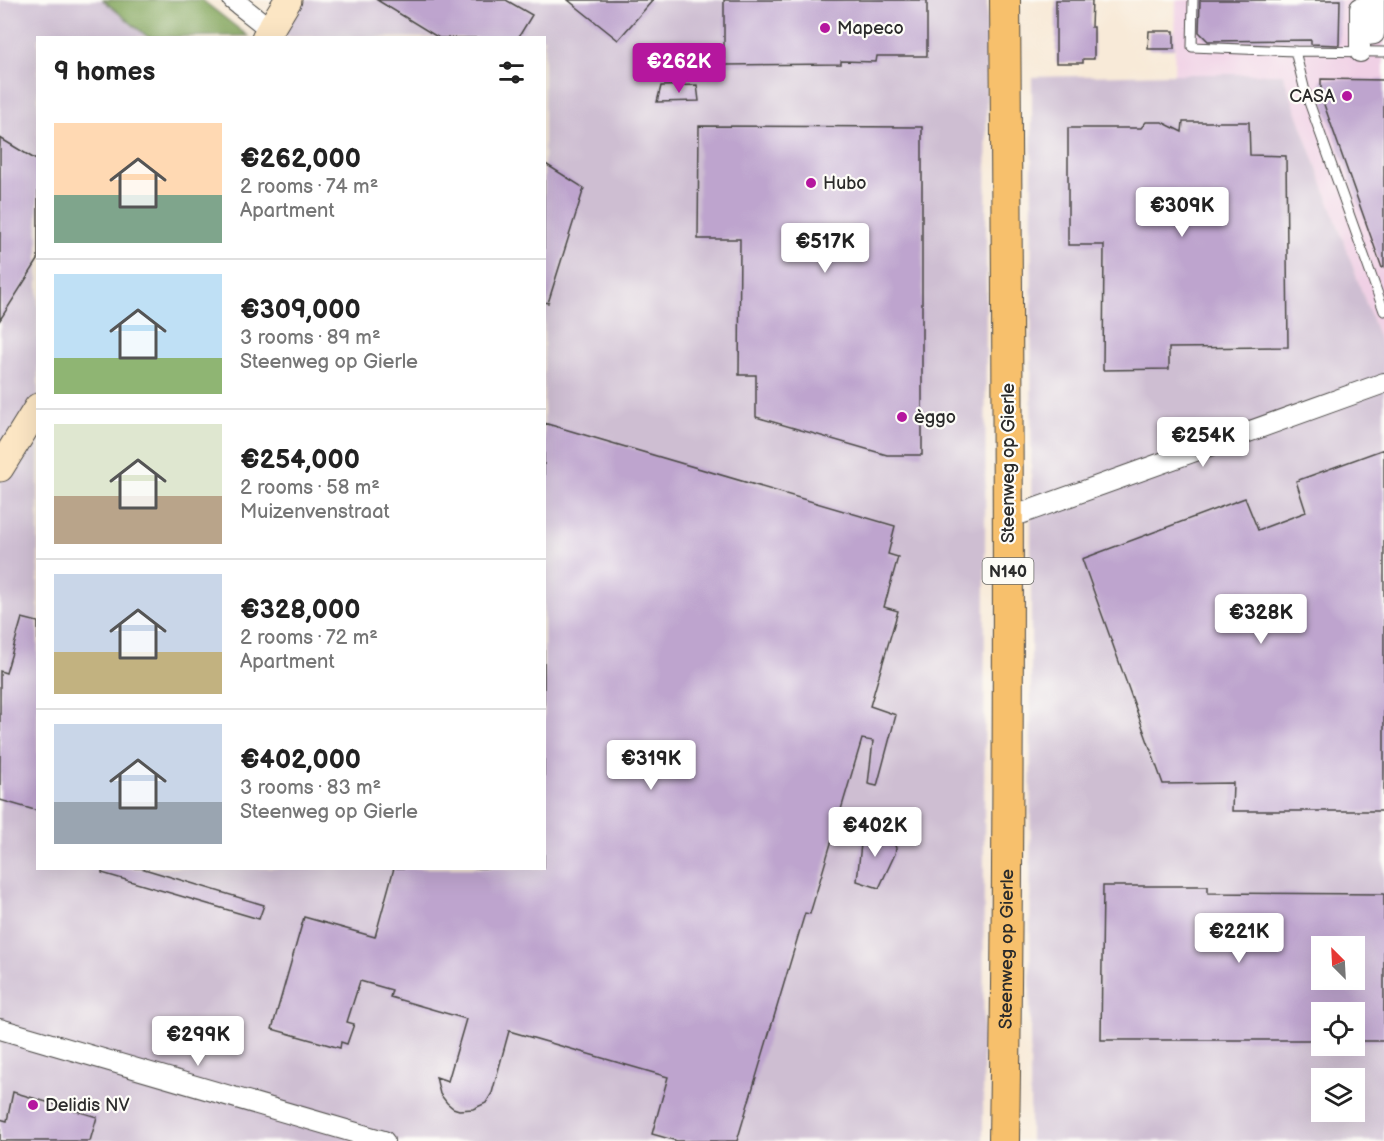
<!DOCTYPE html>
<html lang="en">
<head>
<meta charset="utf-8">
<style>
  body { margin:0; font-family:"Balsamiq Sans",sans-serif; background:#f2f2f2; color:#222; height:100vh; display:flex; flex-direction:column; font-size:22px; white-space:nowrap }
  * { box-sizing:border-box; margin:0 }
  p { font-size:20px; color:#767676 }
  .icon { flex:none; width:33px; height:33px; fill:none; stroke:currentColor; stroke-width:2; stroke-linecap:round; stroke-linejoin:round }
  .map { position:relative; flex:1; overflow:hidden }
  .details { position:absolute; left:36px; top:36px; width:510px; height:834px; display:flex; flex-direction:column; background:#fff; border-radius:0px; box-shadow:0 6px 24px #0002 }
  .details>* { flex:none }
  .needle { width:39px; rotate:336deg }
  .buttons { position:absolute; left:1311px; top:936px; display:grid; gap:12px }
  .buttons a { display:grid; place-items:center; width:54px; height:54px; border-radius:0px; background:#fff; box-shadow:0 6px 24px #0002; font-size:30px }
  .price { position:absolute; translate:-50% -51px; padding:0 14px; border-radius:6px; background:#fff; color:#222; font-size:20px; line-height:39px; filter:drop-shadow(0 2px 3px #0008) }
  .price::after { content:''; position:absolute; left:50%; top:36px; width:18px; height:14px; margin-left:-9px; background:inherit; clip-path:polygon(0 0,100% 0,50% 100%) }
  .price.selected { background:#b5179e; color:#fff }
  ul { padding:0; list-style:none }
  li { display:flex; align-items:center; gap:18px; height:150px; padding:0 18px }
  li+li { border-top:2px solid #e0e0e0 }
  li span { display:grid; place-items:center; flex:none; width:168px; height:120px; border-radius:0px; color:#555 }
  li>.icon { margin-inline-start:auto }
  span .icon { width:72px; height:72px; fill:#fffc; stroke-width:1 }
  li b { font-size:26px }
  h2 { display:flex; justify-content:space-between; align-items:center; height:72px; padding:0 18px; font-size:26px }
  .map>svg:first-child { display:block }
</style>
</head>
<body>
<div class="map">
<svg width="1384" height="1141" viewBox="0 0 1384 1141">
  <rect width="100%" height="100%" fill="#fdfcf7"/>
  <filter id="ink" filterUnits="userSpaceOnUse"><feTurbulence type="fractalNoise" baseFrequency=".0167" numOctaves="2"/><feDisplacementMap in="SourceGraphic" scale="12" xChannelSelector="R" yChannelSelector="G"/><feConvolveMatrix kernelMatrix="1 2 1 2 8 2 1 2 1" color-interpolation-filters="sRGB"/></filter>
  <filter id="wash" filterUnits="userSpaceOnUse"><feTurbulence type="fractalNoise" baseFrequency=".008" numOctaves="4" result="noise"/><feDisplacementMap in="SourceGraphic" scale="24" xChannelSelector="R" yChannelSelector="G"/><feGaussianBlur stdDeviation="1.35" result="paint"/><feColorMatrix in="noise" values="0 0 0 0 0 0 0 0 0 0 0 0 0 0 0 0 0 1.4 0 .05"/><feComposite in="paint" operator="in"/></filter>
  <g filter="url(#wash)">
    <rect width="100%" height="100%" fill="#f8ead8"/>
    <path fill="#f0d0e5" d="M1176,0H1384V353L1283,74H1174Z"/>
    <path fill="#cebed2" fill-rule="evenodd" d="M0,0H103L148,37L38,38V868H544V38L279,37L302,0H987L983,1141H0Z
      M1174,74H1283L1384,353V1141H1030L1032,77ZM1322,946H1354V980H1322ZM1322,1012H1354V1046H1322ZM1322,1078H1354V1112H1322Z"/>
    <path fill="#83a65c" stroke="#576844" stroke-width="1.5" d="M103,0H202L248,36L148,37Z"/>
    <g id="blocks">
      <path fill="#bea4ce" fill-rule="evenodd" d="M377,0H506L532,15L518,38H439Z
        M568,0H653L618,40Z
        M724,0H927V56H877L876,62L841,61V64L724,65Z
        M1056,0H1092L1091,27H1094V59H1083V63H1056Z
        M1200,0H1340L1339,45L1311,44V40L1208,41L1199,32Z
        M1149,31H1174V49H1148Z
        M1321,79L1384,80V267L1382,268L1321,96Z
        M697,85L699,101L657,102L661,86Z
        M1146,122H1162L1182,132L1183,122H1249L1250,155L1286,156L1288,347L1169,348V369L1103,370L1104,245H1068V128H1141Z
        M699,126L922,127V455H887L756,417V375H739L740,239H698Z
        M0,138L38,161V260L0,320Z
        M544,163L584,188L548,303L544,302Z
        M544,423L895,526L888,554L898,557L884,607L898,611L870,706L896,715L877,786L868,784L873,741L862,739L810,914L805,913L737,1141H677L652,1134L668,1077L509,1031L492,1093L486,1103L473,1109L459,1110L453,1108L447,1103L440,1094L436,1077L448,1081L466,1019L390,997L392,990L360,981L347,1022L354,1024L347,1044L341,1042L340,1048L272,1029L304,917L375,937L394,868H544Z
        M1384,449V811H1232L1233,783L1163,784L1082,559L1245,498L1258,530L1306,512L1296,481Z
        M22,618L38,622V811L0,800V671L6,673Z
        M880,831L891,837L896,848L895,854L879,888L857,881L861,844L864,839L868,834Z
        M102,868H141L264,905L259,919L102,873Z
        M1103,886H1208V893L1384,894V1041H1354V1012H1322V1040H1101ZM1322,946H1354V980H1322Z
        M13,1092L97,1117L90,1141H0V1119L7,1121Z"/>
    </g>
  </g>
  <g filter="url(#ink)">
    <use href="#blocks" fill-opacity="0" stroke="#4a4845" stroke-width="1.5"/>
    <g fill="none" stroke-linecap="round" stroke-linejoin="round">
      <g stroke="#4a4845" stroke-width="11">
        <path id="lane" d="M1193,0L1192,47L1295,51L1305,91L1384,311
          M1295,51L1384,52"/>
      </g>
      <g stroke="#4a4845" stroke-width="22">
        <path id="street" d="M233,0L270,29
          M1360,52V8H1366L1367,35L1374,34V0
          M1009,518L1384,383
          M0,1029L384,1141"/>
      </g>
      <g stroke="#4a4845" stroke-width="29">
        <path id="secondary" d="M265,38L288,0
          M0,468L38,407"/>
      </g>
      <g stroke="#4a4845" stroke-width="32">
        <g id="primary">
          <path id="s1" d="M1004,1141C1010,761 1008,380 1005,0"/>
        </g>
      </g>
      <use href="#lane" stroke="#fff" stroke-width="9"/>
      <use href="#street" stroke="#fff" stroke-width="20"/>
      <use href="#secondary" stroke="#fce6c4" stroke-width="27"/>
      <use href="#primary" stroke="#f7c06c" stroke-width="30"/>
    </g>
  </g>
  <g fill="#b5179e" stroke="#fdfcf7" stroke-width="2">
    <circle cx="825" cy="28" r="6"/>
    <circle cx="1347" cy="96" r="6"/>
    <circle cx="811" cy="183" r="6"/>
    <circle cx="902" cy="417" r="6"/>
    <circle cx="33" cy="1105" r="6"/>
  </g>
  <g text-anchor="middle" stroke-width="4.5" stroke-linejoin="round" paint-order="stroke">
    <rect fill="#fdfcf7" stroke="#6a6a68" stroke-width="1.5" x="982.5" y="558" width="51" height="26" rx="4.5"/>
    <g font-size="16" font-weight="bold" fill="#2b2b2b">
      <text x="1008" y="577">N140</text>
    </g>
    <g font-size="18" fill="#2b2b2b" stroke="#fdfcf7" text-anchor="start">
      <text x="837" y="34">Mapeco</text>
      <text x="1335" y="102" text-anchor="end">CASA</text>
      <text x="823" y="189">Hubo</text>
      <text x="914" y="423">èggo</text>
      <text x="45" y="1111">Delidis NV</text>
    </g>
    <g font-size="18" fill="#2b2b2b" stroke="#fdfcf7">
      <text transform="translate(1008 463) rotate(-90)" y="6">Steenweg op Gierle</text>
      <text dy="6" stroke="none"><textPath href="#s1" startOffset="192">Steenweg op Gierle</textPath></text>
    </g>
  </g>
</svg>
<div class="buttons">
<a><svg class="needle" viewBox="-14 -14 28 28"><path d="M0-13l5 13h-10z" fill="#e53935"/><path d="M0 13l5-13h-10z" fill="#767676"/></svg></a>
<a><svg class="icon" aria-label="locate" viewBox="0 0 24 24"><circle cx="12" cy="12" r="6"/><path d="M12 2v4M12 18v4M2 12h4M18 12h4"/></svg></a>
<a><svg class="icon" aria-label="layers" viewBox="0 0 24 24"><path d="M12 4l9 5-9 5-9-5zM3 14l9 5 9-5"/></svg></a>
</div>
<b class="price selected" style="left:679px;top:94px">€262K</b>
<b class="price" style="left:1182px;top:238px">€309K</b>
<b class="price" style="left:825px;top:274px">€517K</b>
<b class="price" style="left:1203px;top:468px">€254K</b>
<b class="price" style="left:1261px;top:645px">€328K</b>
<b class="price" style="left:651px;top:791px">€319K</b>
<b class="price" style="left:875px;top:858px">€402K</b>
<b class="price" style="left:1239px;top:964px">€221K</b>
<b class="price" style="left:198px;top:1067px">€299K</b>
<section class="details">
<h2>9 homes<svg class="icon" aria-label="filters" viewBox="0 0 24 24"><path d="M4 7h16M4 17h16"/><circle cx="9" cy="7" r="2"/><circle cx="15" cy="17" r="2"/></svg></h2>
<ul>
<li><span style="background:linear-gradient(#ffd9b3 60%,#7fa58c 0)"><svg class="icon" aria-label="home" viewBox="0 0 24 24"><path d="M3 11l9-7 9 7M6 9v11h12V9"/></svg></span><div><b>€262,000</b><p>2 rooms · 74 m²</p><p>Apartment</p></div></li>
<li><span style="background:linear-gradient(#bfe0f5 70%,#8fb573 0)"><svg class="icon" aria-label="home" viewBox="0 0 24 24"><path d="M3 11l9-7 9 7M6 9v11h12V9"/></svg></span><div><b>€309,000</b><p>3 rooms · 89 m²</p><p>Steenweg op Gierle</p></div></li>
<li><span style="background:linear-gradient(#dfe7d0 60%,#b9a48a 0)"><svg class="icon" aria-label="home" viewBox="0 0 24 24"><path d="M3 11l9-7 9 7M6 9v11h12V9"/></svg></span><div><b>€254,000</b><p>2 rooms · 58 m²</p><p>Muizenvenstraat</p></div></li>
<li><span style="background:linear-gradient(#c9d6e8 65%,#c2b280 0)"><svg class="icon" aria-label="home" viewBox="0 0 24 24"><path d="M3 11l9-7 9 7M6 9v11h12V9"/></svg></span><div><b>€328,000</b><p>2 rooms · 72 m²</p><p>Apartment</p></div></li>
<li><span style="background:linear-gradient(#c9d6e8 65%,#9aa5b1 0)"><svg class="icon" aria-label="home" viewBox="0 0 24 24"><path d="M3 11l9-7 9 7M6 9v11h12V9"/></svg></span><div><b>€402,000</b><p>3 rooms · 83 m²</p><p>Steenweg op Gierle</p></div></li>
</ul>
</section>
</div>
</body>
</html>
